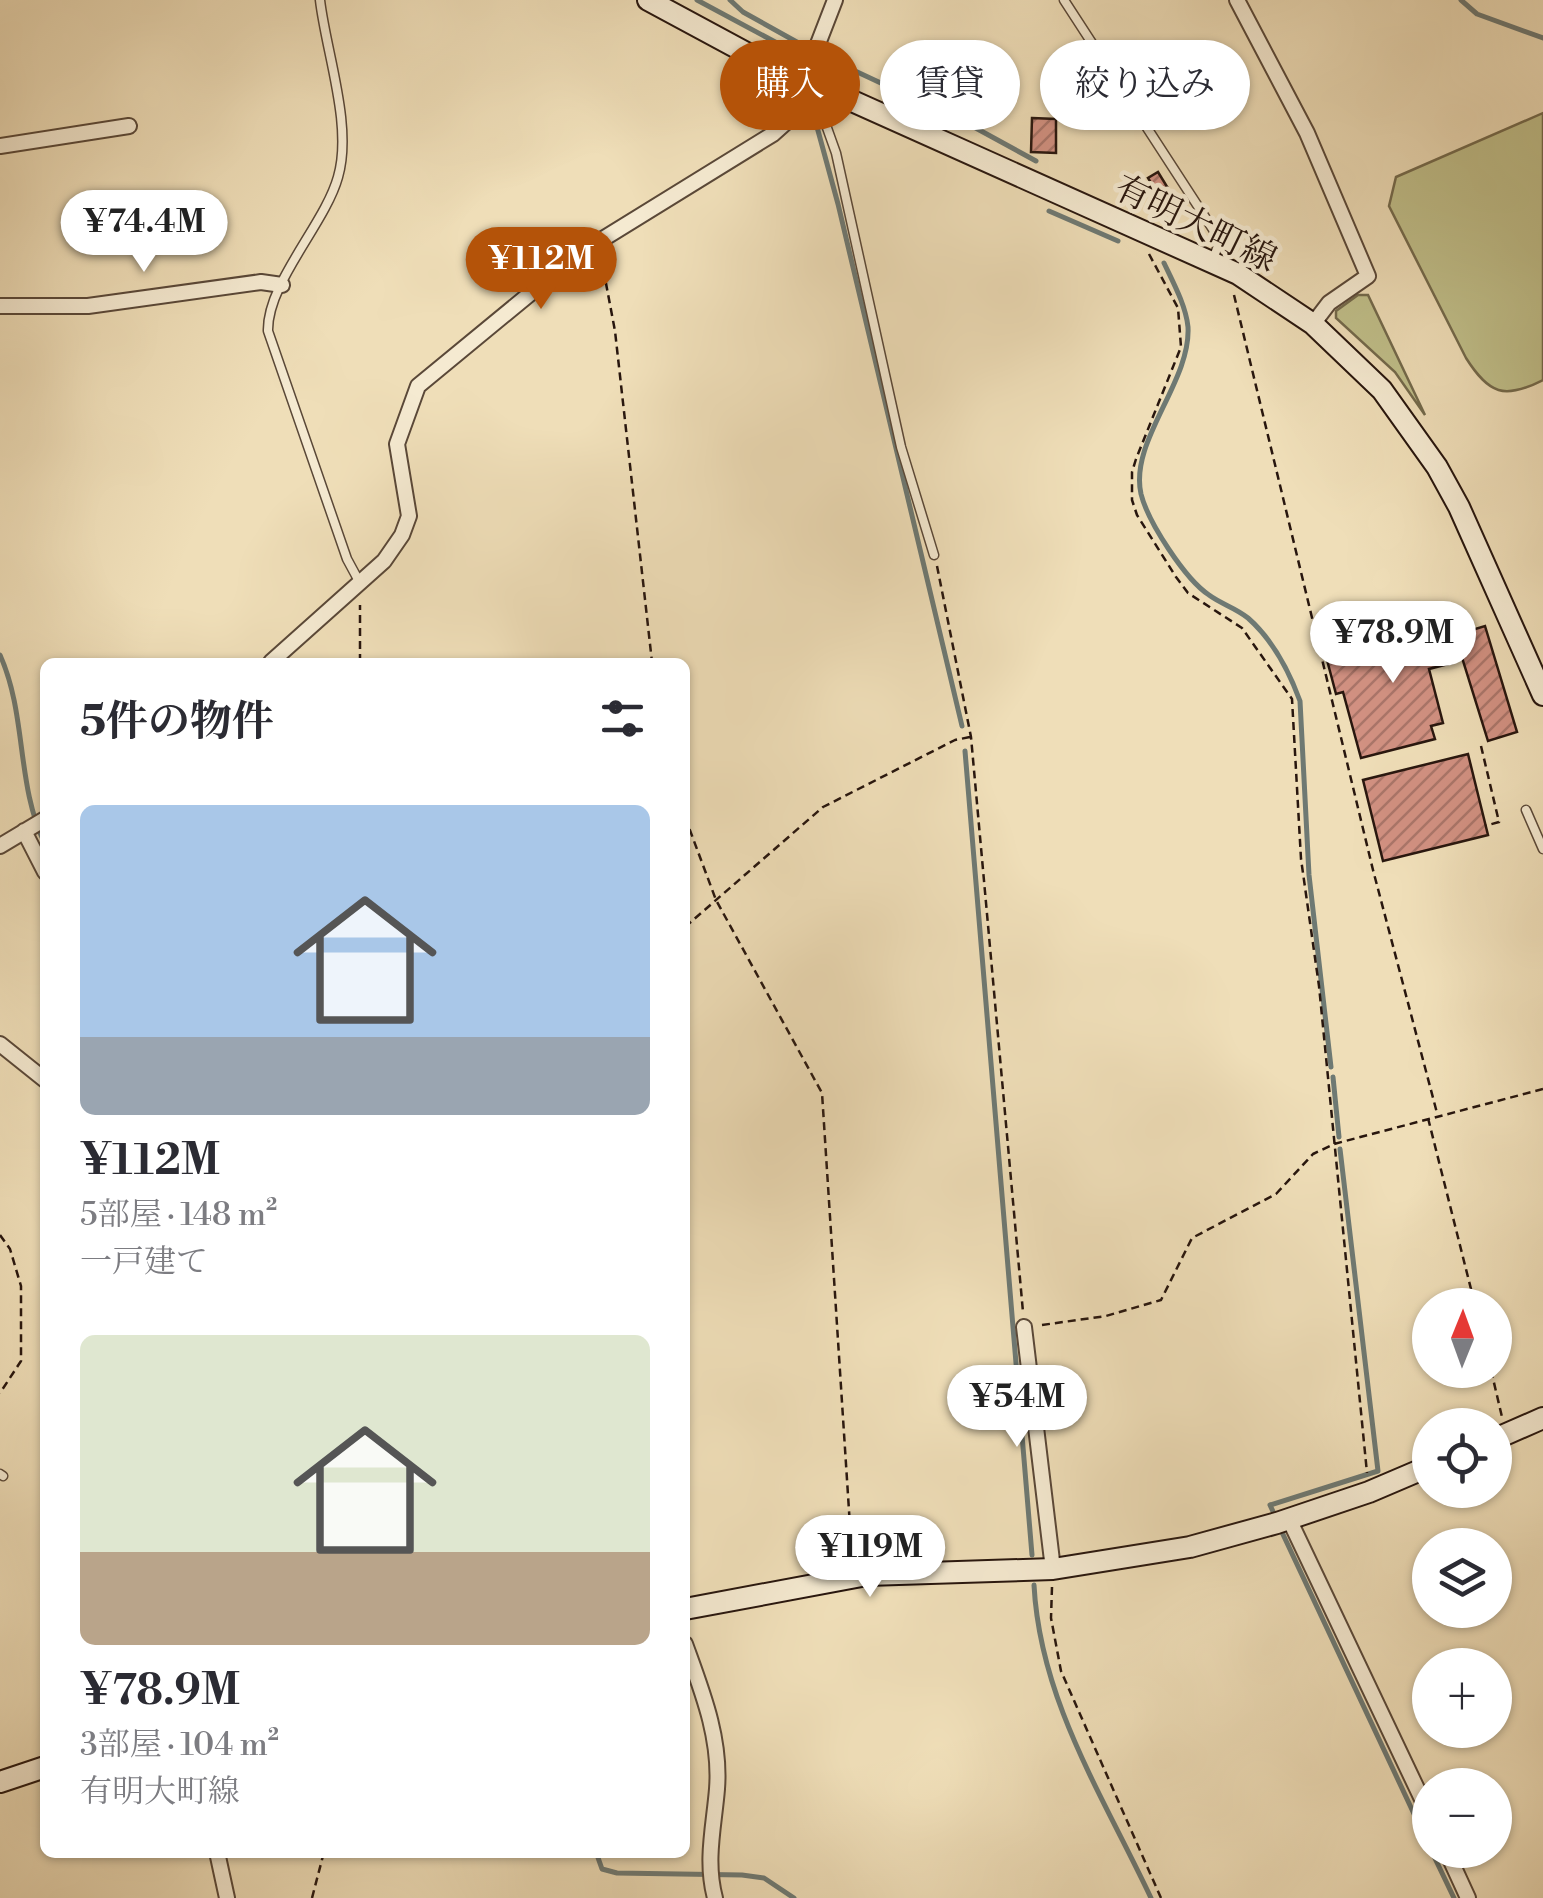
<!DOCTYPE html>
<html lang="ja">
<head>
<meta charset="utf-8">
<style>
  body { margin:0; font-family:"Libre Bodoni","Noto Serif JP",serif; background:#f2f2f3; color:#2b2b33; height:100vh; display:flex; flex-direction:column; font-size:38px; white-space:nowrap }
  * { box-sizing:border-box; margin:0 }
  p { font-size:32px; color:#7c7c81 }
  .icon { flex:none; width:55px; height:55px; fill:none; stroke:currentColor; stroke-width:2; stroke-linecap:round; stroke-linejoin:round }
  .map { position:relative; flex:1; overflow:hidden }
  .drawer { position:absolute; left:40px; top:658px; width:650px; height:1200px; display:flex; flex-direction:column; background:#fff; border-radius:15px; box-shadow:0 2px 8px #0004 }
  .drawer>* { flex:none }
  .hud { position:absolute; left:720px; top:40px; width:672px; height:90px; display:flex; gap:20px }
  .needle { width:65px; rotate:1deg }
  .fabs { position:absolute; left:1412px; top:1288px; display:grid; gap:20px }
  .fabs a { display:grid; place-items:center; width:100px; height:100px; border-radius:50%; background:#fff; box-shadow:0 2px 8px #0004; font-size:50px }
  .price { position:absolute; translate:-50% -85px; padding:0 22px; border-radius:35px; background:#fff; color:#222; font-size:32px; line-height:65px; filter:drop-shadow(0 2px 5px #0008) }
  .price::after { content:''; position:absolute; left:50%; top:60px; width:30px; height:22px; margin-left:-15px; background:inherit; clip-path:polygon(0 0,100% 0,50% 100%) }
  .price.selected { background:#b45309; color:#fff }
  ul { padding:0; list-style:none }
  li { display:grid; align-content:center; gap:20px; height:530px; padding:0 40px }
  li span { display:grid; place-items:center; height:310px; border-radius:15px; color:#555 }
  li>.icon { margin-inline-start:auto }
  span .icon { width:180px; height:180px; fill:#fffc; stroke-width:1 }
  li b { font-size:42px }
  h2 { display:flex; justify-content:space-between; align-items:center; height:120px; padding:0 40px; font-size:42px }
  .pill { padding:0 35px; border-radius:45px; background:#fff; box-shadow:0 2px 8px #0004; font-size:35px; line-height:90px }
  .pill.selected { background:#b45309; color:#fff }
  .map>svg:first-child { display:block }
</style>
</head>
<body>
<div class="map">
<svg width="1543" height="1898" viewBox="0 0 1543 1898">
  <defs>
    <pattern id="building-hatch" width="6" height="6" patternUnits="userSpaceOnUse" patternTransform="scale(2.5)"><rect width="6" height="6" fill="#d29182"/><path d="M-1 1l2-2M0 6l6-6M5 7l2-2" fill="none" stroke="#aa7569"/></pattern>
  </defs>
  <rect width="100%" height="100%" fill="#efdeb8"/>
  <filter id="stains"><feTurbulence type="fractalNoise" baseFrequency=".002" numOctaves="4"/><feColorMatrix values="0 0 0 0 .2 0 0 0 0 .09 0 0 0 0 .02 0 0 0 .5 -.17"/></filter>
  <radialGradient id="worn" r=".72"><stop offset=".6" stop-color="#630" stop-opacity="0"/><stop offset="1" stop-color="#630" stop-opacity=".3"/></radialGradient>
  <path fill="#c0bf8a" stroke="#746a4c" stroke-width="2.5" d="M1543,113V380C1504,400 1489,394 1466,358L1389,206L1396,177Z
    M1358,295H1368L1425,415L1395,372L1336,318V311Z"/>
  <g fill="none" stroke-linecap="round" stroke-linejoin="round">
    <path stroke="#6e7973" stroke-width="5" d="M697,0L803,57
      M730,0L743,12L804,46
      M1461,0L1477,14L1543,38
      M823,56L960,120
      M972,126L1036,161
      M817,127L838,204L962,726
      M1049,211L1118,241
      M1164,263C1173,282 1186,306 1188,327C1191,382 1129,441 1141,494C1148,522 1185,579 1209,595C1221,604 1236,608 1248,618C1273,640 1289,671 1300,701L1309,875L1331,1067
      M0,655C27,715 16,785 45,844
      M965,751L1032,1555
      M1333,1077L1339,1137
      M1276,1518L1270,1505L1378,1471L1340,1149
      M1280,1528L1430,1848
      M1034,1585C1040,1700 1103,1796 1151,1898
      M1431,1850L1454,1898
      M596,1852L602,1869L617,1873L742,1875L764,1878L794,1898"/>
  </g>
  <path fill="url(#building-hatch)" stroke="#28160e" stroke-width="2.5" d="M1032,118L1056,119V153L1031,152Z
    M1158,172L1174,198L1164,204L1148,178Z
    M1440,616L1452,663L1429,669L1443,723L1431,726L1435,739L1361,758L1343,692L1336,694L1327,660L1371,649L1368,635Z
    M1485,626L1517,732L1488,741L1455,635Z
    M1468,754L1488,835L1383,861L1363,780Z"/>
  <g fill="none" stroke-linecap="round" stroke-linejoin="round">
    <g stroke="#5a4838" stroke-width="11">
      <path id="lane" d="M320,0C326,52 353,126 338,177C325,224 267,283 268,331L347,559L360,583
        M1064,0L1216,234L1218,246L1212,262
        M802,93L826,125L836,153L901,447L934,555
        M1526,810L1543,849
        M0,1474L3,1476"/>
    </g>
    <g stroke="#5a4838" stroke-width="18">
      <path id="street" d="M1237,0L1307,133L1368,276L1329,303L1313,324
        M0,146L129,126
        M0,306H88L261,282L282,285
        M271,662L384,561L402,535L409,516L397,444L418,386L577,255L773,134L792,117L797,108L811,62L835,0
        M24,831L45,872
        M0,846L45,819
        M0,1044L45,1080
        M1024,1327L1053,1569
        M1289,1519L1430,1816
        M685,1644C702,1691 721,1738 717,1789C714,1826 705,1861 715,1898
        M1446,1850L1468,1898
        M217,1852L227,1898"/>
    </g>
    <g stroke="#28160e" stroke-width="24">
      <path id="secondary" d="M648,0L752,56L1238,274L1313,324L1382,390L1437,467L1459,507L1543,695
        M1495,1439L1543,1418
        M685,1609L867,1575L1053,1569L1190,1547L1277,1523L1369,1492L1430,1466
        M0,1782L45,1767"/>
    </g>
    <path stroke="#28160e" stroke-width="2.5" stroke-dasharray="8 5" stroke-linecap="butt" d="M1149,254L1178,308L1181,347L1136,459L1132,472V500L1137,515L1176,577L1188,593L1242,628L1292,699L1301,859L1319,986L1367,1473
      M601,257L615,331L652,662
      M1234,295L1373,870L1437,1113
      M937,566L971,737L1023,1312
      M360,662V605
      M1481,746L1499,822L1485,826
      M685,817L716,900L822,1093L852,1557
      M685,927L823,807L955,740L970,737
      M1428,1118L1475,1305
      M0,1235L10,1249L21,1286V1361L0,1393
      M1042,1325L1106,1316L1161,1300L1192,1238L1276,1194L1313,1154L1334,1144L1543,1089
      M1491,1370L1502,1417
      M1052,1587L1051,1618L1061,1671L1161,1898
      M312,1898L324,1852"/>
    <use href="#lane" stroke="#f5ead1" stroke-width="8"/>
    <use href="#street" stroke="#f5ead1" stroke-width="14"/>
    <use href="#secondary" stroke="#f5ead1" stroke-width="20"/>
  </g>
  <g text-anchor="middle" stroke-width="9" stroke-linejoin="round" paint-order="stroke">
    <g font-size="35" fill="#28160e" stroke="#f5ead1">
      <text transform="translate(1196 223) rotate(26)" y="12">有明大町線</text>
    </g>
  </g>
  <rect width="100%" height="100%" filter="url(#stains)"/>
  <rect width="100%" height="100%" fill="url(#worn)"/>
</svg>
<div class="fabs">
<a><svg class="needle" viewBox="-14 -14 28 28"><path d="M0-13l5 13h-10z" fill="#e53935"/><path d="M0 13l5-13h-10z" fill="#7c7c81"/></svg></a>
<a><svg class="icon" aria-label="locate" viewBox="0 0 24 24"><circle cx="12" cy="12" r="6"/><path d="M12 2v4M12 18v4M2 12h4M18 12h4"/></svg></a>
<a><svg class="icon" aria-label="layers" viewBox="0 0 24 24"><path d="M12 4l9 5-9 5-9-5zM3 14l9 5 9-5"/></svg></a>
<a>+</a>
<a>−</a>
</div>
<b class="price" style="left:144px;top:275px">¥74.4M</b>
<b class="price selected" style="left:541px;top:312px">¥112M</b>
<b class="price" style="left:1393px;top:686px">¥78.9M</b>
<b class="price" style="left:1017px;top:1450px">¥54M</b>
<b class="price" style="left:870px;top:1600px">¥119M</b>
<div class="hud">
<a class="pill selected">購入</a>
<a class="pill">賃貸</a>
<a class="pill">絞り込み</a>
</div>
<section class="drawer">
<h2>5件の物件<svg class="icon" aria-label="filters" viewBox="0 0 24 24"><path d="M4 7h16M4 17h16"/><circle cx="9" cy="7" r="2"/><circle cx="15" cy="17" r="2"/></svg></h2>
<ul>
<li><span style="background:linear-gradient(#a9c7e8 75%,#9aa5b1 0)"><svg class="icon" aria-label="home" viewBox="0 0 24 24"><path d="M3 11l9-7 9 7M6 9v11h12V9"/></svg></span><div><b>¥112M</b><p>5部屋 · 148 m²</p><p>一戸建て</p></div></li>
<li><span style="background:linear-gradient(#dfe7d0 70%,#b9a48a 0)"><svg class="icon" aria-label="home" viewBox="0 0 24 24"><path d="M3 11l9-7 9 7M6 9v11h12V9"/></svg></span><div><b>¥78.9M</b><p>3部屋 · 104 m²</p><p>有明大町線</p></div></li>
</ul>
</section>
</div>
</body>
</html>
